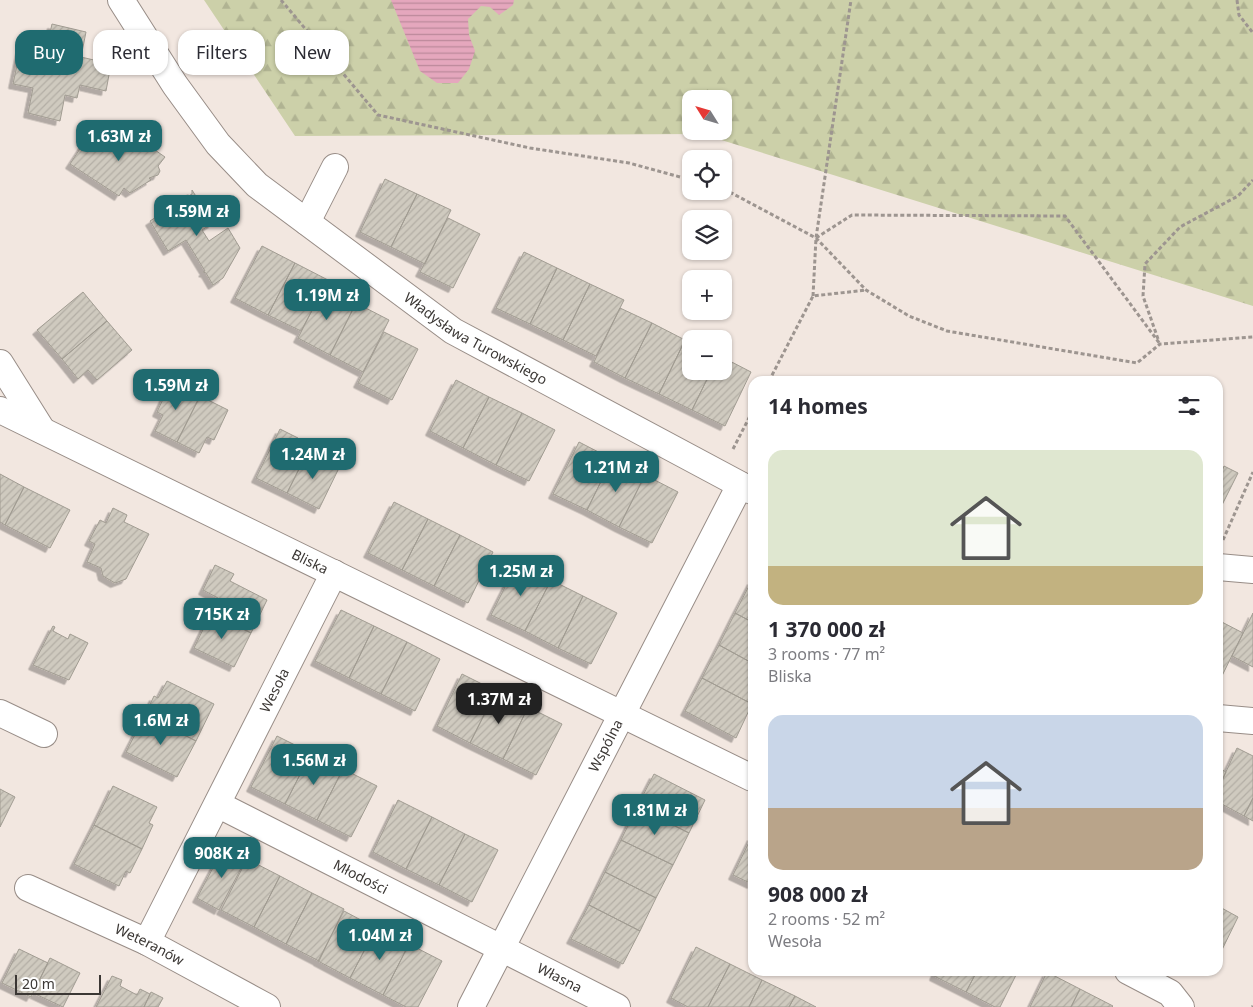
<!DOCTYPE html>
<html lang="en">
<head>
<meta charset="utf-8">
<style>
  body { margin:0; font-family:"Noto Sans",sans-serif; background:#f2f2f3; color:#2b2b33; height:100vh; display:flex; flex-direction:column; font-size:19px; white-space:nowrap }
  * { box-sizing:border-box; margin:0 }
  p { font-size:16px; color:#7c7c81 }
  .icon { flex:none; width:28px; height:28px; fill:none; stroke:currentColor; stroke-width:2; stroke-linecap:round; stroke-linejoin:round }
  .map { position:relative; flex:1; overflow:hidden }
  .side { position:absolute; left:748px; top:376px; width:475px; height:600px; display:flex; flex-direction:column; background:#fff; border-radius:15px; box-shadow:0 1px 4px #0004 }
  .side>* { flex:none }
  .hud { position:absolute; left:15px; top:30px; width:475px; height:45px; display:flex; gap:10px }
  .needle { width:32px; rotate:307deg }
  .controls { position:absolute; left:682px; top:90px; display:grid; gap:10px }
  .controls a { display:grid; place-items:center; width:50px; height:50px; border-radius:10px; background:#fff; box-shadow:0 1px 4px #0004; font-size:25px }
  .scale { position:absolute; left:15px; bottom:12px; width:86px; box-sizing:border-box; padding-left:5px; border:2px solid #3b3734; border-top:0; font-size:14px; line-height:18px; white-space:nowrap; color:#3b3734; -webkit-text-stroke:4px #fff; paint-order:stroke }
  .price { position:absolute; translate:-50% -42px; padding:0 11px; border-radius:10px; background:#1f6b70; color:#fff; font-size:16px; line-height:32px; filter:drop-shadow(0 1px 2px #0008) }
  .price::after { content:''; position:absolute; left:50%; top:30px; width:15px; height:11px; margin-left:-8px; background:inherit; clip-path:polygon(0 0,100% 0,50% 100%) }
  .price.selected { background:#222; color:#fff }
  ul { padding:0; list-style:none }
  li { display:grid; align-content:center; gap:10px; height:265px; padding:0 20px }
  li span { display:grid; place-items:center; height:155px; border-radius:15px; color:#555 }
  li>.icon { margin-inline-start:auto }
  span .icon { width:90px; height:90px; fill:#fffc; stroke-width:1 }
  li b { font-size:21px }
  h2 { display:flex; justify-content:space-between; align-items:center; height:60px; padding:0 20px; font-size:21px }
  .pill { padding:0 18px; border-radius:15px; background:#fff; box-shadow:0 1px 4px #0004; font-size:18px; line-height:45px }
  .pill.selected { background:#1f6b70; color:#fff }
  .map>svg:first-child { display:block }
</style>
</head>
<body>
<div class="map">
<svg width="1253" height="1007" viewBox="0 0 1253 1007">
  <defs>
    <pattern id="forest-firs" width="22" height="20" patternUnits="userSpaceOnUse" patternTransform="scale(1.25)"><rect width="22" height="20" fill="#ccd0a9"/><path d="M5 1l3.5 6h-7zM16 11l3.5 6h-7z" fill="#b0b392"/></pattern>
    <pattern id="water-rules" width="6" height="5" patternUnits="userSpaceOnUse" patternTransform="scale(1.25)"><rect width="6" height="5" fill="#e5a7bd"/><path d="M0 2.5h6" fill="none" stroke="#bb899a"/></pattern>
    <pattern id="building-hatch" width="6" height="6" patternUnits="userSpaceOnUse" patternTransform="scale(1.25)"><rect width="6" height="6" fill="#cfcabf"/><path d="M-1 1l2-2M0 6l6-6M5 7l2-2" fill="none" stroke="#b3aea5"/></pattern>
    <filter id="shadow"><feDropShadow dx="-4.5" dy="4.5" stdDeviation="0" flood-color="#0004"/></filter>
  </defs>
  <rect width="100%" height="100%" fill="#f2e7e0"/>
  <path fill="url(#forest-firs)" fill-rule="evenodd" d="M204,0H1253V306L702,134L295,136ZM691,99H724V131H691Z"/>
  <path fill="url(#water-rules)" d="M391,0H514L513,5L499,15L490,7L481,6L468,19L469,35L475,51L469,69L458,83H437L420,71Z"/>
  <path fill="url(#building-hatch)" stroke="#a19c92" filter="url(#shadow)" d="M52,24L86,32L81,57L111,64L106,91L80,85L77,98L65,95L60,121L28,113L33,88L13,84L24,32L49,37Z
    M122,128L131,134L137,133L139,139L165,157L158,166L160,171L158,175L149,178L151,180L130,193L124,188L119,196L70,164L87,138L96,144L106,130L117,137Z
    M385,179L417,194L391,247L360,232Z
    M192,190L213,223L202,230L209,241L228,228L240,248L223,278L213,285L206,273L203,272L205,271L186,240L168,251L150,221L192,194Z
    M417,194L451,210L425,264L391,247Z
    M448,218L480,234L453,288L420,272Z
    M262,246L295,263L268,315L235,298Z
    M524,252L557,268L530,324L496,308Z
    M295,263L328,280L301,331L268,315Z
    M557,268L590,284L563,340L530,324Z
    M590,284L624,300L596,356L563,340Z
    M324,287L356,303L330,355L298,338Z
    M83,292L107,321L62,359L37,330Z
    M356,303L389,320L363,372L330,355Z
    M620,308L652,323L625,378L594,362Z
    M107,321L132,350L97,380L88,370L78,379L62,359Z
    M652,323L685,340L659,394L625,378Z
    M384,332L418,349L392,400L358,383Z
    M685,340L691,342V371H711L692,410L659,394Z
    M724,358L751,372L725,426L692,410L711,371H724Z
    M456,380L489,397L463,448L430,431Z
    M171,382L200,396L177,442L155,431L163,415L157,412Z
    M200,396L228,410L214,440L207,437L199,453L177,442Z
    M489,397L522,413L496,465L463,448Z
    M522,413L555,430L529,481L496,465Z
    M280,429L298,438L296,443L309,449L287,493L256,478Z
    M579,442L612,459L587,510L553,494Z
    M309,449L323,456L322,460L339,468L319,509L287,493Z
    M612,459L645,475L619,527L587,510Z
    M1224,466L1238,473L1218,513V469L1222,471Z
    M0,474L24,487L5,525L0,522Z
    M645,475L678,492L652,543L619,527Z
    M24,487L70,510L50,548L5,525Z
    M394,502L428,519L402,570L368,553Z
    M113,508L127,515L124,522L149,534L126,579L115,583L103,576L101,568L87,562L95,544L89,541L100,520L106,523Z
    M428,519L460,535L434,586L402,570Z
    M460,535L493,552L468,603L434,586Z
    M517,563L551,580L525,631L491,615Z
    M215,565L234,574L230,581L267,600L251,633L211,613L218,598L203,590Z
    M551,580L583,596L558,648L525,631Z
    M752,580V622L735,613Z
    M583,596L617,613L591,664L558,648Z
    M341,610L374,626L349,678L315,661Z
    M211,613L251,633L234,667L194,648Z
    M735,613L752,622V663L719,645Z
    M1253,613V667L1232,656Z
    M1218,620L1243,633L1218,684Z
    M53,626L55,627L53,631L68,639L70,634L88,643L69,680L33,665Z
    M374,626L407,642L381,694L349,678Z
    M407,642L440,659L415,711L381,694Z
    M719,645L752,663V704L702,678Z
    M462,674L496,691L470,743L437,726Z
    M702,678L752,704L736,738L685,711Z
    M167,681L214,704L196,741L145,715L154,696L158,698Z
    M496,691L528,707L503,759L470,743Z
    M528,707L562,724L536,775L503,759Z
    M145,715L196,741L177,777L126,752Z
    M277,736L311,753L285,804L251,787Z
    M1237,748L1253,756V798L1244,816L1218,802V789Z
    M311,753L343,769L317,820L285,804Z
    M1218,767L1226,772L1218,789Z
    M343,769L377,786L351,837L317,820Z
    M654,774L705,800L689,833L637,807Z
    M113,786L157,807L149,823L153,825L142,849L94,825Z
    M0,789L15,797L0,827Z
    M1253,798V821L1244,816Z
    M398,800L432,817L406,869L373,852Z
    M637,807L689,833L673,865L621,840Z
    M432,817L465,834L439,885L406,869Z
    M94,825L142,849L130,873L126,871L119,886L74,864Z
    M465,834L498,850L472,902L439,885Z
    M752,836V884L733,875Z
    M621,840L673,865L656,898L605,872Z
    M224,847L246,859L219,910L197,898Z
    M247,859L280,876L254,927L221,910Z
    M605,872L656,898L640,931L589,905Z
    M280,876L312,893L286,944L254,927Z
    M312,893L344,909L319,961L286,944Z
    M589,905L640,931L623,964L571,939Z
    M1218,906L1238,917L1218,958Z
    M344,911L376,928L350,978L318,961Z
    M376,928L409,944L383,995L350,978Z
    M409,944L442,961L418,1007H406L383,995Z
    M696,947L730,964L708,1007H688L671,998Z
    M19,949L48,963L31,997L2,983Z
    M50,958L80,973L63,1007L33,993Z
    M730,964L762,980L749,1007H708Z
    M936,971H977L966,992L934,976Z
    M977,971H1018L1000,1007H995L966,992Z
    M1047,972L1080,989L1071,1007H1030Z
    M112,976L122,980L120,986L137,995L140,989L150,994L144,1007H96Z
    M762,980L795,996L789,1007H749Z
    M1080,989L1113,1006L1112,1007H1071Z
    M151,992L163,998L158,1007H144Z
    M795,996L816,1007H789Z"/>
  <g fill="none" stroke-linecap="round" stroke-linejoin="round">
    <g stroke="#988d87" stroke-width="28">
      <g id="minor">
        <path id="s1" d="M121,0L175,85L218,144L257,185L453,331L752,491"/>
        <path d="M307,222L335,167"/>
        <path d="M0,363L42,430"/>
        <path id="s2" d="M0,410L752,778"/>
        <path d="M1218,567L1253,570"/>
        <path d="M0,713L44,734"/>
        <path d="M1218,718L1253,721"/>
        <path id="s3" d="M219,805L617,1007"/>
        <path id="s4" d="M28,888L147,942L267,1007"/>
        <path id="s5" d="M147,942L334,573"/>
        <path d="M1128,971L1170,993L1181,1007"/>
        <path id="s6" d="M471,1007L740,485"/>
      </g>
    </g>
    <path stroke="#9d9590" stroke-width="3" stroke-dasharray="4 2.5" stroke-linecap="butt" d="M281,0L378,115L530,148L629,163L691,180
      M1237,0L1239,15L1253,33
      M724,189L816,238L866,290L909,316L947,331L1137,363L1160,344L1253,337
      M816,238L852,215L1065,216L1160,344
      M813,296L816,238L851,0
      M1158,339L1143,296L1145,264L1180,227L1238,196L1253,180
      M769,381L813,296L866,290
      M733,449L752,412
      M1223,540L1253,472
      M1252,1007L1253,1006"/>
    <use href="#minor" stroke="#fff" stroke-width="26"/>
  </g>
  <g text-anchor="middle" stroke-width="4" stroke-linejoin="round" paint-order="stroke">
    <g font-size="14" fill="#3b3734" stroke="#fff">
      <text dy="5" stroke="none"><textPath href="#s1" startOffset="498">Władysława Turowskiego</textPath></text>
      <text dy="5" stroke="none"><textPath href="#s2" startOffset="345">Bliska</textPath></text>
      <text dy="5" stroke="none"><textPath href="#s5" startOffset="282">Wesoła</textPath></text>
      <text dy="5" stroke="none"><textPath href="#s6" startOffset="294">Wspólna</textPath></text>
      <text dy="5" stroke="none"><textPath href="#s3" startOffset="159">Młodości</textPath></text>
      <text dy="5" stroke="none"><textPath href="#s4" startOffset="134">Weteranów</textPath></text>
      <text dy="5" stroke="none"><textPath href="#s3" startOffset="382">Własna</textPath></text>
    </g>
  </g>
</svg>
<div class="controls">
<a><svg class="needle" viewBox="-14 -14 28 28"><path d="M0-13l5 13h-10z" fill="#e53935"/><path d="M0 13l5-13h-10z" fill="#7c7c81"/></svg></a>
<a><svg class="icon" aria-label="locate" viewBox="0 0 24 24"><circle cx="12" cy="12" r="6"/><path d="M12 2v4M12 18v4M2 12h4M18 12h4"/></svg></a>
<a><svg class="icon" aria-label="layers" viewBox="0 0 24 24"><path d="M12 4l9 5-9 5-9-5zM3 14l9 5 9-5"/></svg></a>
<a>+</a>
<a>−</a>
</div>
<div class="scale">20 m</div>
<b class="price" style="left:119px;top:162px">1.63M zł</b>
<b class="price" style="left:197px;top:237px">1.59M zł</b>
<b class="price" style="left:327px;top:321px">1.19M zł</b>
<b class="price" style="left:176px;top:411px">1.59M zł</b>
<b class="price" style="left:313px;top:480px">1.24M zł</b>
<b class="price" style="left:616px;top:493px">1.21M zł</b>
<b class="price" style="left:521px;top:597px">1.25M zł</b>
<b class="price" style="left:222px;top:640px">715K zł</b>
<b class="price selected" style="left:499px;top:725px">1.37M zł</b>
<b class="price" style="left:161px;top:746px">1.6M zł</b>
<b class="price" style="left:314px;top:786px">1.56M zł</b>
<b class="price" style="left:655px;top:836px">1.81M zł</b>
<b class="price" style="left:222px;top:879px">908K zł</b>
<b class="price" style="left:380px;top:961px">1.04M zł</b>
<div class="hud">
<a class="pill selected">Buy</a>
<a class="pill">Rent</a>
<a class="pill">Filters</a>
<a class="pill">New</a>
</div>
<section class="side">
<h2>14 homes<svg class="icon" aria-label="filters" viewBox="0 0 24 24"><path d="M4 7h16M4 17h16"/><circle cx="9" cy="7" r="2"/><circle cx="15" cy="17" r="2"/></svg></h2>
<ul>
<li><span style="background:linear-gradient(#dfe7d0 75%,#c2b280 0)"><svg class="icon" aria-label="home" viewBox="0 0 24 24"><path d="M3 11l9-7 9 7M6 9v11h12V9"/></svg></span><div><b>1 370 000 zł</b><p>3 rooms · 77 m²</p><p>Bliska</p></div></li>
<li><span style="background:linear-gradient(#c9d6e8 60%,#b9a48a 0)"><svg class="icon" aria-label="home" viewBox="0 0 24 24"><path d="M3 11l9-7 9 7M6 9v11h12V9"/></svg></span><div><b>908 000 zł</b><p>2 rooms · 52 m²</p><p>Wesoła</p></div></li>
</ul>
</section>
</div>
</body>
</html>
